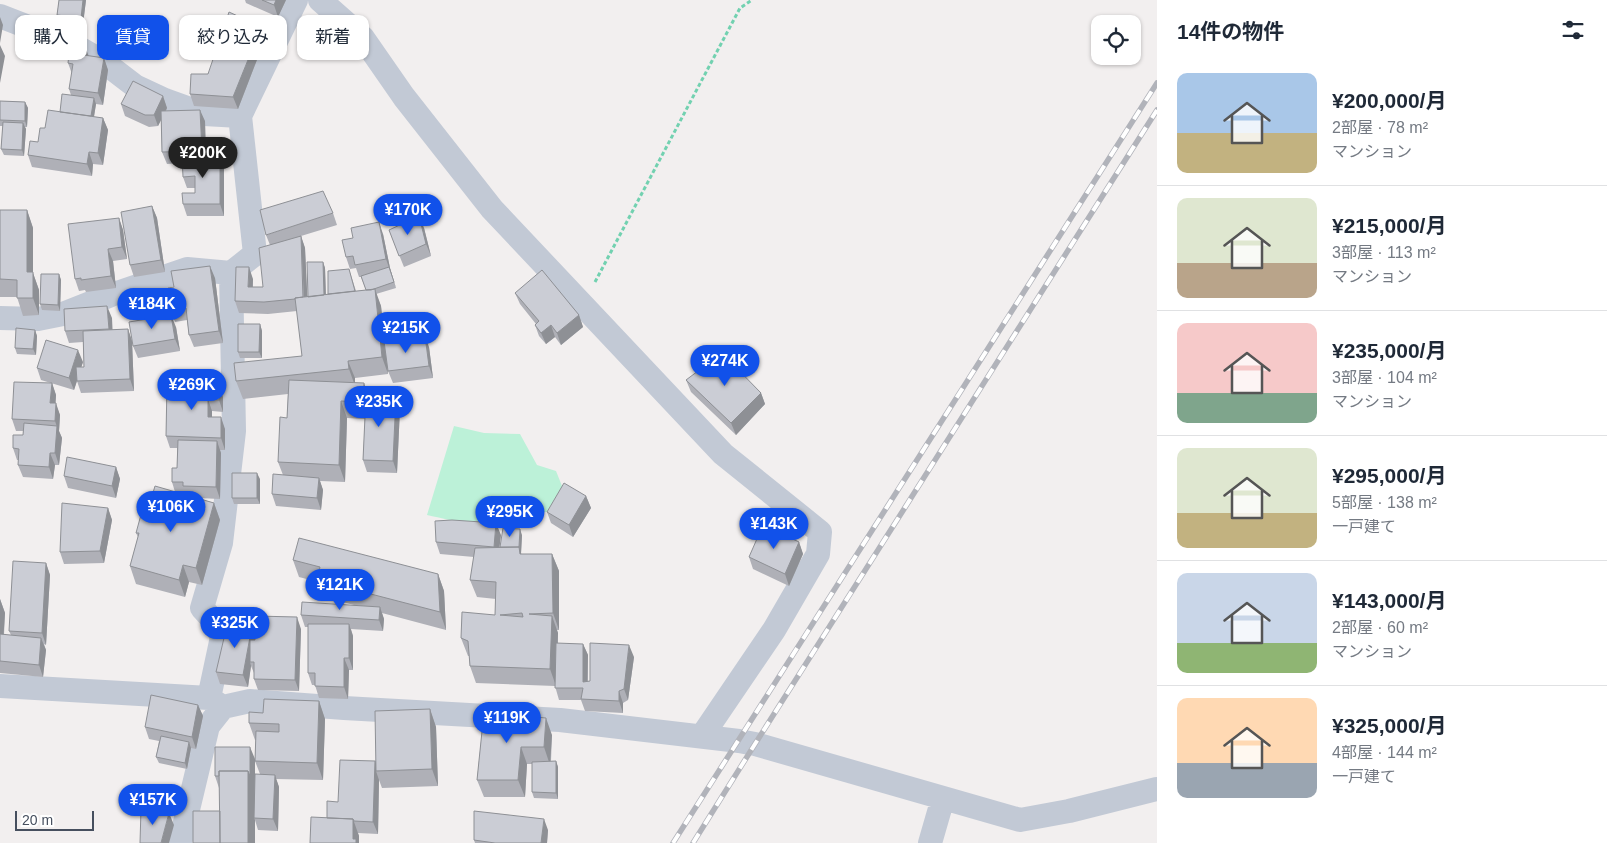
<!DOCTYPE html>
<html lang="ja">
<head>
<meta charset="utf-8">
<style>
  body { margin:0; font-family:Helvetica,"Noto Sans JP",sans-serif; background:#f2f2f3; color:#1f2937; height:100vh; display:flex; flex-direction:column; font-size:19px; white-space:nowrap }
  * { box-sizing:border-box; margin:0 }
  p { font-size:16px; color:#747a83 }
  .icon { flex:none; width:28px; height:28px; fill:none; stroke:currentColor; stroke-width:2; stroke-linecap:round; stroke-linejoin:round }
  .map { position:relative; flex:1; overflow:hidden }
  .side { display:flex; flex-direction:column; background:#fff; width:450px }
  .side>* { flex:none }
  .top-card { position:absolute; left:15px; top:15px; width:475px; height:45px; display:flex; gap:10px }
  .fabs { position:absolute; left:1091px; top:15px; display:grid; gap:10px }
  .fabs a { display:grid; place-items:center; width:50px; height:50px; border-radius:10px; background:#fff; box-shadow:0 1px 4px #0004; font-size:25px }
  .scale { position:absolute; left:15px; bottom:12px; width:79px; box-sizing:border-box; padding-left:5px; border:2px solid #464f5e; border-top:0; font-size:14px; line-height:18px; white-space:nowrap; color:#464f5e; -webkit-text-stroke:4px #fff; paint-order:stroke }
  .price { position:absolute; translate:-50% -42px; padding:0 11px; border-radius:18px; background:#1151ea; color:#fff; font-size:16px; line-height:32px; filter:drop-shadow(0 1px 2px #0008) }
  .price::after { content:''; position:absolute; left:50%; top:30px; width:15px; height:11px; margin-left:-8px; background:inherit; clip-path:polygon(0 0,100% 0,50% 100%) }
  .price.active { background:#222; color:#fff }
  ul { padding:0; list-style:none }
  li { display:flex; align-items:center; gap:15px; height:125px; padding:0 20px }
  li+li { border-top:1px solid #e0e1e3 }
  li span { display:grid; place-items:center; flex:none; width:140px; height:100px; border-radius:10px; color:#555 }
  li>.icon { margin-inline-start:auto }
  span .icon { width:60px; height:60px; fill:#fffc; stroke-width:1 }
  li b { font-size:21px }
  h2 { display:flex; justify-content:space-between; align-items:center; height:60px; padding:0 20px; font-size:21px }
  .chip { padding:0 18px; border-radius:10px; background:#fff; box-shadow:0 1px 4px #0004; font-size:18px; line-height:45px }
  .chip.active { background:#1151ea; color:#fff }
  main { display:flex; flex:1; min-height:0 }
  .map>svg:first-child { display:block }
</style>
</head>
<body>
<main>
<div class="map">
<svg width="1157" height="843" viewBox="0 0 1157 843">
  <rect width="100%" height="100%" fill="#f2efef"/>
  <path fill="#bcf1d8" d="M454,426L484,433L520,434L537,465L556,471L564,491L553,512H530L526,521C507,520 489,521 470,522C455,522 441,518 427,515Z"/>
  <g fill="none" stroke-linecap="round" stroke-linejoin="round">
    <path stroke="#72d1b0" stroke-width="3" stroke-dasharray="4 2.5" stroke-linecap="butt" d="M595,282L740,8L752,0"/>
    <path stroke="#c2c9d5" stroke-width="24" d="M320,0L363,38L404,97L492,209L723,454L820,532L818,554L774,630L702,736
      M0,16L72,44L105,63L135,86L165,100L204,114L240,116
      M0,318L38,319L63,314L111,295L187,269L231,273
      M0,686L209,698L221,706
      M209,698L222,637L212,619L202,608L221,543L234,431L231,273L255,254L240,116L296,0
      M180,843L208,726L223,707L250,701L344,708L560,720L739,741L755,744L1020,820L1069,811L1157,789
      M930,843L943,798"/>
    <g stroke="#b1b3ba" stroke-width="5.5">
      <path id="rail" d="M673,843L1157,83
        M693,843L755,744L1157,110"/>
    </g>
    <use href="#rail" stroke="#fff" stroke-width="4" stroke-dasharray="11" stroke-linecap="butt"/>
  </g>
  <path fill="#afb0b7" d="M59,0H86L83,24L59,21L57,15Z
    M245,0H286L278,17L246,3Z
    M247,30L246,37L256,40L260,52L238,109L194,106L190,94L208,74Z
    M89,56L104,58L108,70L103,105L96,104L94,117L103,118L108,130L103,165L93,164L92,176L32,167L28,155L38,142L45,128L60,112L71,95L69,89L72,74L68,63Z
    M163,96L167,108L166,111L205,121L206,156H220L224,168V216H187L183,204L195,193V188H187L183,177V163L167,164L162,152L161,120L158,126L149,127L125,116L121,104Z
    M0,101L25,102L28,108L27,127H25L26,129L24,156L4,155L1,149L3,126H0Z
    M152,206L157,218L165,272L134,277L130,265Z
    M0,210H27L33,228V273L39,290V315L23,316L17,297H0Z
    M333,213L337,225L301,236L305,248L307,297L323,262L325,268L326,295L328,294L349,269L356,291L366,290L361,277H359L356,268L350,269L346,257L383,234L390,268L396,288L376,294L381,306L385,341L429,347L433,378L393,383L388,371L386,355L388,374L355,378V383L368,395L400,408L397,473L367,472L363,460L365,419L347,418L345,482L320,481L323,490L321,510L276,506L272,494L283,475L278,462L287,418L288,394L243,399L236,381L302,356L297,311L268,314L239,313L235,301L253,279V287H263L270,245L266,235Z
    M119,218L123,230L127,259L113,261L116,288L86,292L85,290L79,291L75,279Z
    M424,228L431,256L404,267L389,230Z
    M59,274L61,280L60,311L42,310L40,304Z
    M215,278L223,343L194,347L189,335L187,320L175,322L171,310L174,287Z
    M515,293L579,315L583,327L561,345L555,337L546,344L539,336L535,325L536,324L520,304Z
    M112,318V330L128,329L132,341L134,391L81,393L77,381L74,390L41,380L37,368L83,362L81,367H84L83,342L69,343L65,331Z
    M260,324L262,331V358H240L238,352Z
    M176,327L180,351L138,358L133,346Z
    M35,330L37,336L36,355L17,354L15,348Z
    M686,380L761,393L765,404L736,435L691,392Z
    M52,383L56,395L55,403L60,415L59,431L62,438L59,465H55L53,479L23,477L18,465L19,460H17L13,448L23,435V431H16L12,419Z
    M167,384L223,397V412L212,411V417L225,429V450H220L221,453L220,499L198,498L214,503L220,520L202,585L189,582L185,597L136,584L130,566L138,537L136,533L147,513L175,492L172,482L177,468V448H170L166,436Z
    M116,467L120,479L116,498L68,488L64,476Z
    M260,479V504H234L232,498Z
    M586,496L591,508L573,537L551,523L547,512Z
    M108,508L112,520L104,563L64,564L60,552Z
    M501,535L499,547L522,535L521,554H552L559,571V630H557L558,633V644H583L588,655V681H590L634,657L628,700L623,703V713L585,711L581,700H559L555,686L476,683L470,666L469,656H468L461,638L495,615L496,599L477,597L470,580L474,557L440,554L436,542Z
    M799,542L803,554L789,586L753,569L749,557Z
    M293,560L438,574L444,591L446,630L382,613L384,619L383,631L351,629L353,636V670H349L348,699L319,698L315,685H312L308,673V627H305L301,615L354,605L323,597L318,582L299,577Z
    M46,563L50,575L46,645L44,644L46,650L43,677L0,673V599L5,613L4,635H11L9,631Z
    M301,629L299,691L258,690L254,679V673L251,666L248,687L220,684L216,672L255,634Z
    M319,701L325,719L323,780L276,779L279,787L278,831L258,830L255,820L220,811L219,788L215,776L255,759V799L260,774L255,761L256,740H255L249,723L263,713Z
    M198,705L203,716L196,749L191,748L187,769L159,763L156,757L159,741L149,739L145,727Z
    M430,709L436,727L438,786L382,788L379,780L378,834L358,833L359,836V843H310L338,802L375,761Z
    M484,712L552,735L551,761H556L558,767V799L534,798L532,792V764H527L525,797H484L477,780Z
    M548,830L547,843H475L474,840Z"/>
  <path fill="#8e9095" d="M83,0H86L83,24L81,18Z
    M276,0H286L278,17L274,5Z
    M0,17L3,25L0,43Z
    M242,18L247,30L246,48L241,36Z
    M256,40L260,52L238,109L233,97Z
    M0,45L5,56L0,83Z
    M85,47L90,59L84,55Z
    M104,58L108,70L103,105L98,93Z
    M163,96L167,108L158,126L154,115Z
    M94,98L96,104L92,128L90,122Z
    M25,102L28,108L27,127L25,121Z
    M200,110L205,121L206,163L202,151Z
    M103,118L108,130L103,165L98,153Z
    M23,123L26,129L24,156L22,150Z
    M89,152L93,164L92,176L87,164Z
    M220,156L224,168V216L220,204Z
    M152,206L157,218L165,272L161,260Z
    M27,210L33,228V273L39,290V315L33,298L27,272Z
    M419,216L424,228L431,256L426,244Z
    M119,218L123,230L127,259L122,247Z
    M379,222L383,234L390,268L396,288L386,259Z
    M301,236L305,248L308,310L304,299Z
    M108,249L113,261L116,288L111,276Z
    M323,262L325,268L326,302L324,296Z
    M210,266L215,278L223,343L219,331Z
    M249,267L253,279L252,299L248,287Z
    M59,274L61,280L60,311L58,305Z
    M375,289L381,306L388,374L382,357Z
    M107,306L112,318L113,340L109,329Z
    M171,315L176,327L180,351L175,339Z
    M579,315L583,327L561,345L557,333Z
    M260,324L262,331V358L259,352Z
    M551,325L555,337L546,344L541,333Z
    M128,329L132,341L134,391L130,379Z
    M35,330L37,336L36,355L33,349Z
    M425,336L429,347L433,378L429,366Z
    M78,350L83,362L74,390L69,378Z
    M348,361L355,378V386L349,369Z
    M52,383L56,395L55,415L50,403Z
    M364,383L370,400V419L363,402Z
    M219,385L223,397V412L219,400Z
    M761,393L765,404L736,435L731,423Z
    M396,396L400,408L397,473L393,461Z
    M208,399L212,411V429L208,417Z
    M341,401L347,418L345,482L339,465Z
    M56,403L60,415L59,431L62,438L59,465L55,453L57,427L55,421Z
    M221,417L225,429V450L221,438Z
    M217,441L221,453L220,499L216,487Z
    M50,453L55,465L53,479L49,467Z
    M116,467L120,479L116,498L112,486Z
    M257,473L260,479V504L257,498Z
    M319,478L323,490L321,510L317,498Z
    M586,496L591,508L573,537L569,525Z
    M214,503L220,520L202,585L196,568Z
    M108,508L112,520L104,563L100,551Z
    M496,523L501,535L498,559L494,547Z
    M520,529L522,535L521,553L525,564L519,555Z
    M799,542L803,554L789,586L785,574Z
    M552,554L559,571V630L553,613Z
    M46,563L50,575L46,645L42,633Z
    M183,565L189,582L185,597L179,580Z
    M438,574L444,591L446,630L440,612Z
    M0,599L5,613L3,643L0,634Z
    M380,607L384,619L383,631L379,620Z
    M552,616L558,633L556,686L550,669Z
    M297,617L301,629L299,691L295,680Z
    M349,624L353,636V670L349,658Z
    M252,626L256,638L250,662L251,666L248,687L243,675Z
    M41,638L46,650L43,677L39,665Z
    M583,644L588,655L587,694L583,682Z
    M629,645L634,657L628,700L624,689Z
    M344,658L349,670L348,699L344,687Z
    M619,691L623,703V713L619,701Z
    M319,701L325,719L323,780L317,763Z
    M198,705L203,716L196,749L192,737Z
    M430,709L436,727L438,786L432,769Z
    M546,718L552,735L550,765L544,747Z
    M189,742L191,748L187,769L185,763Z
    M250,747L255,759V818H254L255,820V843H248V771Z
    M521,747L527,764L525,797L518,780Z
    M375,761L379,771H376L379,780L378,834L373,822Z
    M556,761L558,767V799L556,793Z
    M275,775L279,787L278,831L273,819Z
    M169,813L174,825L169,843H161Z
    M353,819L359,836V843H354L353,839Z
    M544,819L548,830L547,843H541Z"/>
  <path fill="#cbcdd5" stroke="#8e9095" fill-rule="evenodd" d="M59,0H83L81,18L57,15Z
    M262,0H276L274,5Z
    M229,12L242,18L241,36L256,40L233,97L190,94L191,74H208Z
    M70,45L85,47L84,55L104,58L98,93L69,89L73,64L68,63Z
    M133,81L163,96L154,115H145L121,104Z
    M62,94L94,98L91,116L60,112Z
    M0,101L25,102V121L0,120Z
    M48,110L103,118L98,153L89,152L87,164L28,155L30,141L38,142L40,128H45Z
    M200,110L202,151L162,152L161,111Z
    M3,122L23,123L22,150L1,149Z
    M182,156H220V204H183L182,193H195V176L183,177Z
    M323,191L333,213L266,235L260,210Z
    M152,206L161,260L130,265L121,212Z
    M0,210H27V272H33V298H17V280L0,279Z
    M419,216L426,244L399,256L389,230Z
    M119,218L122,247L108,249L111,276L81,280V278L75,279L68,224Z
    M379,222L386,259L355,265L353,256L346,257L342,240L353,238L351,228Z
    M301,236L303,297L295,298V299L264,302L235,301L236,267H249L248,287H263L259,248Z
    M307,262H323L324,295L308,297Z
    M210,266L219,331L189,335L186,308L171,310L168,288L174,287L171,271Z
    M389,267L394,282L371,290H366L361,276Z
    M349,269L355,291L328,294V271Z
    M542,270L579,315L557,333L551,325L541,333L535,325L539,321L515,293Z
    M41,274H59L58,305L40,304Z
    M375,289L382,357L348,361L349,369L236,381L234,363L302,356L295,298Z
    M107,306L109,329L65,331L64,309Z
    M171,315L175,339L133,346L129,322Z
    M238,324H260L259,352H238Z
    M16,328L35,330L33,349L15,348Z
    M128,329L130,379L77,381L76,367H84L83,331Z
    M425,336L429,366L388,371L384,341Z
    M46,340L78,350L69,378L37,368Z
    M722,353L761,393L731,423L686,380Z
    M289,380L364,383L363,402L341,401L339,465L278,462L280,417L287,418Z
    M14,382L52,383L50,403H56L55,421L12,419Z
    M167,384L219,385V400L208,399V417H221V438L166,436Z
    M366,395L396,396L393,461L363,460Z
    M24,423L57,426L55,453H50L49,467L18,465L19,449L13,448V435H23Z
    M178,440L217,441L216,487L183,486V482H172V468H177Z
    M67,457L116,467L112,486L64,476Z
    M232,473H257V498H232Z
    M273,474L319,478L317,498L272,494Z
    M564,483L586,496L569,525L547,512Z
    M155,486L214,503L196,568L183,565L179,580L130,566L139,533H136L142,511L147,513Z
    M62,503L108,508L100,551L60,552Z
    M452,520L496,523L494,547L436,542L435,521Z
    M763,525L799,542L785,574L749,557Z
    M503,528L520,529L519,547H500Z
    M299,538L438,574L440,612L317,580L320,567L293,560Z
    M519,547L520,554H552L553,613L529,614L552,616L550,669L470,666L468,641L461,638L462,612L495,615L496,582L470,580L475,548ZM522,613L523,617L500,615Z
    M13,561L46,563L42,633L9,631Z
    M302,602L380,607L379,620L301,615Z
    M255,616L297,617L295,680L254,679V662H250V640H255Z
    M228,621L252,626L243,675L216,672Z
    M308,624H349V658H344V687L315,686V673H308Z
    M0,634L41,638L39,665L0,661Z
    M556,643L583,644V682L590,681V643L629,645L624,689L619,691V701L581,699L583,688H555Z
    M151,695L198,705L192,737L145,727Z
    M264,699L319,701L317,763L255,761L256,731L279,732V724L249,723V712L263,713Z
    M430,709L432,769L376,771L375,711Z
    M484,712L546,718L544,747H521L518,780H477Z
    M161,736L189,742L185,763L156,757Z
    M215,747H250V776L248,771H219V776H215Z
    M340,760L375,761L373,822L354,821L353,819L327,818V801L338,802Z
    M556,761V793L532,792V762Z
    M219,771H248V843H220Z
    M255,774L275,775L273,819L254,818Z
    M141,809L169,813L161,843H140Z
    M193,811H220V843H193Z
    M474,811L544,819L541,843H495L474,840Z
    M311,817L353,819V839H356V843H310Z"/>
</svg>
<div class="fabs">
<a><svg class="icon" aria-label="locate" viewBox="0 0 24 24"><circle cx="12" cy="12" r="6"/><path d="M12 2v4M12 18v4M2 12h4M18 12h4"/></svg></a>
</div>
<div class="scale">20 m</div>
<b class="price active" style="left:203px;top:179px">¥200K</b>
<b class="price" style="left:408px;top:236px">¥170K</b>
<b class="price" style="left:152px;top:330px">¥184K</b>
<b class="price" style="left:406px;top:354px">¥215K</b>
<b class="price" style="left:725px;top:387px">¥274K</b>
<b class="price" style="left:192px;top:411px">¥269K</b>
<b class="price" style="left:379px;top:428px">¥235K</b>
<b class="price" style="left:171px;top:533px">¥106K</b>
<b class="price" style="left:510px;top:538px">¥295K</b>
<b class="price" style="left:774px;top:550px">¥143K</b>
<b class="price" style="left:340px;top:611px">¥121K</b>
<b class="price" style="left:235px;top:649px">¥325K</b>
<b class="price" style="left:507px;top:744px">¥119K</b>
<b class="price" style="left:153px;top:826px">¥157K</b>
<div class="top-card">
<a class="chip">購入</a>
<a class="chip active">賃貸</a>
<a class="chip">絞り込み</a>
<a class="chip">新着</a>
</div>
</div>
<section class="side">
<h2>14件の物件<svg class="icon" aria-label="filters" viewBox="0 0 24 24"><path d="M4 7h16M4 17h16"/><circle cx="9" cy="7" r="2"/><circle cx="15" cy="17" r="2"/></svg></h2>
<ul>
<li><span style="background:linear-gradient(#a9c7e8 60%,#c2b280 0)"><svg class="icon" aria-label="home" viewBox="0 0 24 24"><path d="M3 11l9-7 9 7M6 9v11h12V9"/></svg></span><div><b>¥200,000/月</b><p>2部屋 · 78 m²</p><p>マンション</p></div></li>
<li><span style="background:linear-gradient(#dfe7d0 65%,#b9a48a 0)"><svg class="icon" aria-label="home" viewBox="0 0 24 24"><path d="M3 11l9-7 9 7M6 9v11h12V9"/></svg></span><div><b>¥215,000/月</b><p>3部屋 · 113 m²</p><p>マンション</p></div></li>
<li><span style="background:linear-gradient(#f6c9c9 70%,#7fa58c 0)"><svg class="icon" aria-label="home" viewBox="0 0 24 24"><path d="M3 11l9-7 9 7M6 9v11h12V9"/></svg></span><div><b>¥235,000/月</b><p>3部屋 · 104 m²</p><p>マンション</p></div></li>
<li><span style="background:linear-gradient(#dfe7d0 65%,#c2b280 0)"><svg class="icon" aria-label="home" viewBox="0 0 24 24"><path d="M3 11l9-7 9 7M6 9v11h12V9"/></svg></span><div><b>¥295,000/月</b><p>5部屋 · 138 m²</p><p>一戸建て</p></div></li>
<li><span style="background:linear-gradient(#c9d6e8 70%,#8fb573 0)"><svg class="icon" aria-label="home" viewBox="0 0 24 24"><path d="M3 11l9-7 9 7M6 9v11h12V9"/></svg></span><div><b>¥143,000/月</b><p>2部屋 · 60 m²</p><p>マンション</p></div></li>
<li><span style="background:linear-gradient(#ffd9b3 65%,#9aa5b1 0)"><svg class="icon" aria-label="home" viewBox="0 0 24 24"><path d="M3 11l9-7 9 7M6 9v11h12V9"/></svg></span><div><b>¥325,000/月</b><p>4部屋 · 144 m²</p><p>一戸建て</p></div></li>
</ul>
</section>
</main>
</body>
</html>
